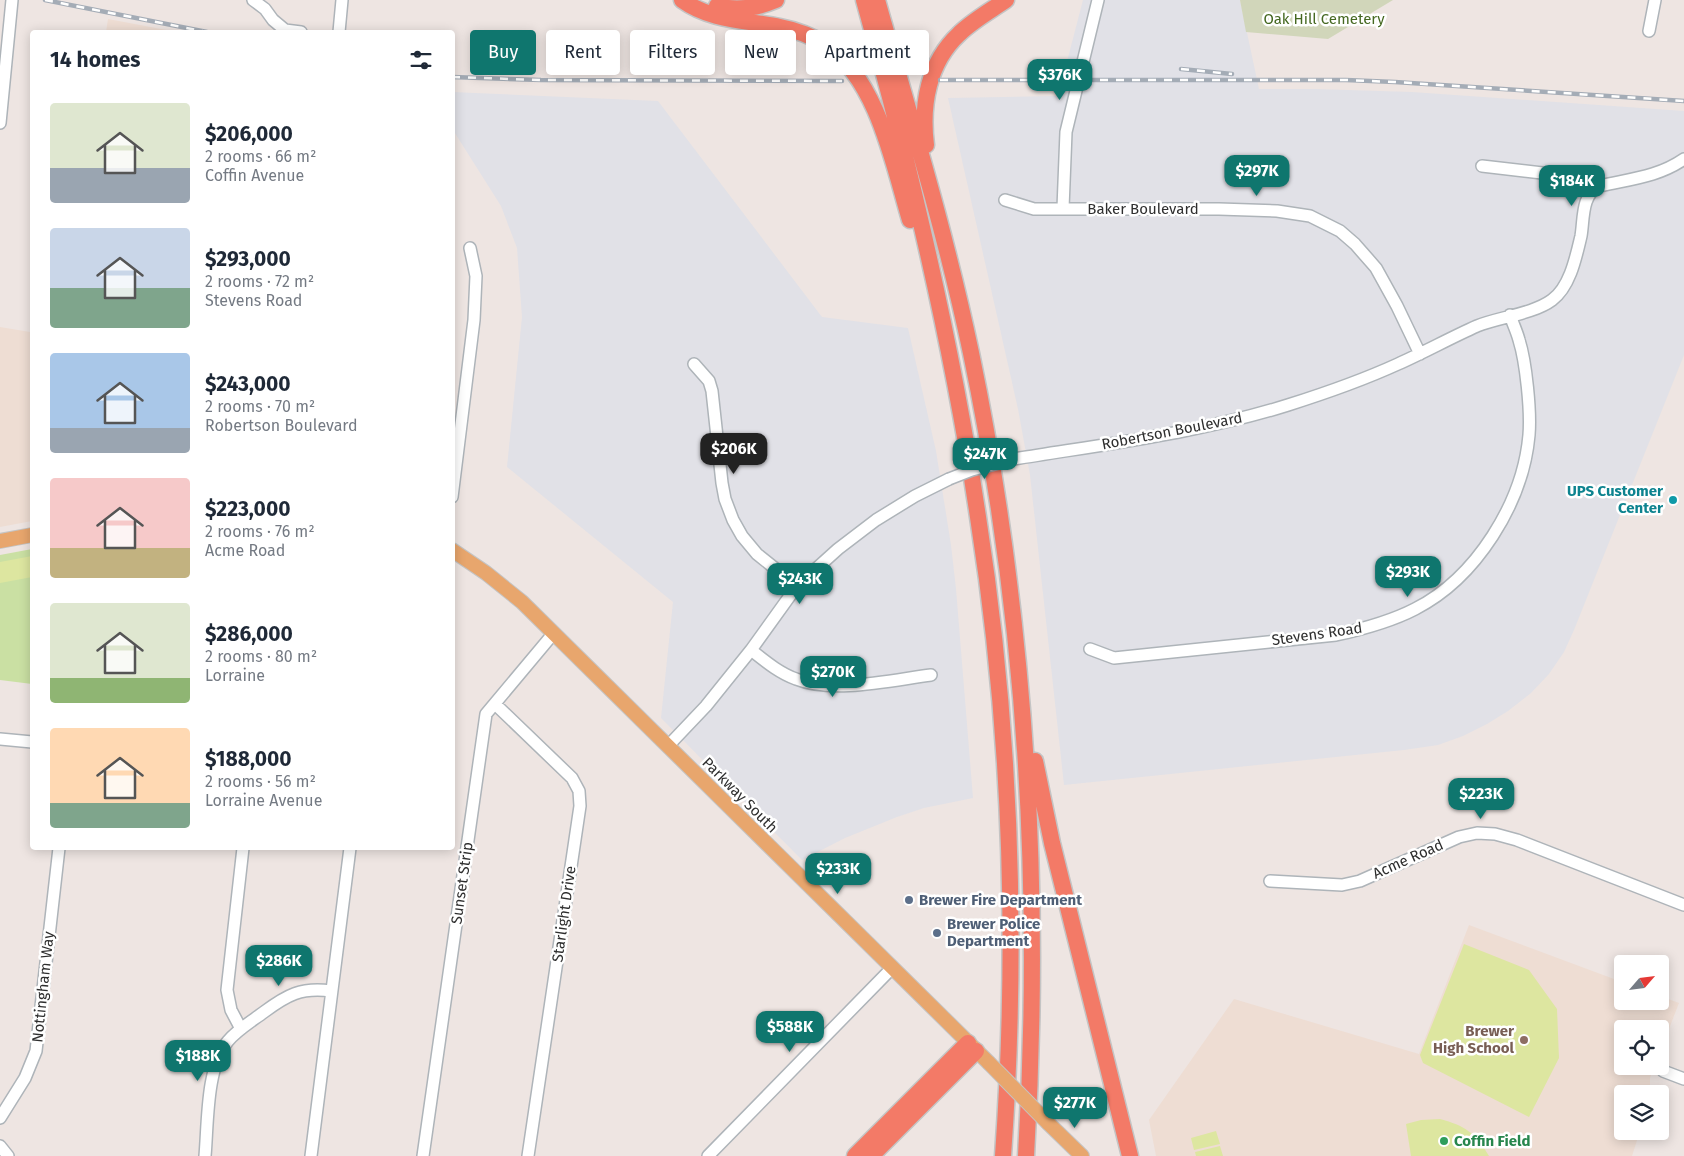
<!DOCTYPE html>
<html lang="en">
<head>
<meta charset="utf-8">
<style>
  body { margin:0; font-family:"Fira Sans",sans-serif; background:#f6f6f7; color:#1f2937; height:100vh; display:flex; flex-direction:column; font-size:19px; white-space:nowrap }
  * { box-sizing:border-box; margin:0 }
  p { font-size:16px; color:#747a83 }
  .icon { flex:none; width:28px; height:28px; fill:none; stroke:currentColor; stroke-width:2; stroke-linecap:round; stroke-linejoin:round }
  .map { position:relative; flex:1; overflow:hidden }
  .details { position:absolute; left:30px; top:30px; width:425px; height:820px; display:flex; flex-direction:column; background:#fff; border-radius:5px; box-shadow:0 2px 12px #0003 }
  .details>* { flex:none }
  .top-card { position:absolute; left:470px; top:30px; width:475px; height:45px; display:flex; gap:10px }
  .needle { width:32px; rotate:62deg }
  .buttons { position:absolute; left:1614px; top:955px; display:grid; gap:10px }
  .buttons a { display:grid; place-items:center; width:55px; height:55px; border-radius:5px; background:#fff; box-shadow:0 2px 12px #0003; font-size:25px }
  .price { position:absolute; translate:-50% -42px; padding:0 11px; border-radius:10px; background:#0f766e; color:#fff; font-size:16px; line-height:32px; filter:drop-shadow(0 1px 2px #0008) }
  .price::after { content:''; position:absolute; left:50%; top:30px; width:15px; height:11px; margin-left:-8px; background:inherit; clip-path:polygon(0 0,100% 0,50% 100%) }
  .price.current { background:#222; color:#fff }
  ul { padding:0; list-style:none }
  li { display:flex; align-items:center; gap:15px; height:125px; padding:0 20px }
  li span { display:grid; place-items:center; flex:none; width:140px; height:100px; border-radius:5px; color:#555 }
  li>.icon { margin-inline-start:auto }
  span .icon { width:60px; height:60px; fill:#fffc; stroke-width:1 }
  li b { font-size:21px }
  h2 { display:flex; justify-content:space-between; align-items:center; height:60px; padding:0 20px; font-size:21px }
  .chip { padding:0 18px; border-radius:5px; background:#fff; box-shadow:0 2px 12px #0003; font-size:18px; line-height:45px }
  .chip.current { background:#0f766e; color:#fff }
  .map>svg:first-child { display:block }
</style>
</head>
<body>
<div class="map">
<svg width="1684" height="1156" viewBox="0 0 1684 1156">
  <rect width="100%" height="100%" fill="#eee5e2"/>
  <path fill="#e1e1e7" d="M1083,0H1240L1259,89H1316L1412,92L1684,111V355L1574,630L1564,652L1549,674L1531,693L1508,711L1487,724L1463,736L1438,745L1404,750L1064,785L1030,475L1018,409L948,98L1058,96Z
    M452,92L658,101L822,317L908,328L936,451L951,545L956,589L973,798L924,808L897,817L845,838L802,860L661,718L673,602L507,467L522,317L517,248L501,206L453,130Z"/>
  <path fill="#eeddd3" d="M108,19L177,32H106Z
    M0,327L30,332L32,330V521L0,527Z
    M1469,925L1622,982V1001H1660V996L1679,1003L1660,1052V1029H1622V1066H1654L1650,1078V1094H1622V1131H1640L1632,1156H1156L1149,1120L1234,999L1419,1054Z"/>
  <path fill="#cae0a3" d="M32,549V684L0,680V555Z"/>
  <path fill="#d1d6ba" d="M1240,0H1393L1328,39L1246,32Z"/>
  <path fill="#dde6a0" d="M32,556V577L0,583V562Z
    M1464,944L1529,970L1557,1009L1559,1058L1529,1117L1423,1063L1420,1055Z
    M1440,1119C1465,1126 1475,1132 1489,1156H1411L1406,1124L1421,1120Z
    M1216,1131L1220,1144L1194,1150L1191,1138Z
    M1220,1146L1223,1156H1196L1195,1152Z"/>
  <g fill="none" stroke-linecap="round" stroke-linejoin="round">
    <g stroke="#aeb4b9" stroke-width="14">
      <path id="minor" d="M253,0L265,9L273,20L285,30L301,32
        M1649,31L1655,0
        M339,32L342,0
        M0,123L12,0
        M1482,166L1568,176L1587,182L1594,189
        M1005,200L1034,209H1219L1277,211L1310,216L1340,231L1355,244L1376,268L1397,306L1420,354
        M1063,208L1066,132L1098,0
        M694,364L709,381L712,391L722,483L725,499L733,520L742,536L757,554L797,586
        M1014,459C1106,444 1199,433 1288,405C1326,393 1363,380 1398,364C1425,352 1450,338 1477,326C1499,317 1533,314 1552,300C1570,287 1576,257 1581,236C1584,219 1581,194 1600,186C1630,179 1658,177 1684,159
        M452,497L474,320L476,276L470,248
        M1090,649L1114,658L1336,635C1363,629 1390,622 1415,609C1476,578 1523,503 1529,435C1531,411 1526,362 1519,340C1517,332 1513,324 1510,315
        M751,650C765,661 779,673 796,679C833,694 892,680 931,675
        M495,704L572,778L579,791L580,806L528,1156
        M0,739L32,742
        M668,746L706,706L751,650L797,586L838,549L876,520L915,496L949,479
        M1270,881L1342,885L1360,881L1459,837L1477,833L1495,834L1517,840L1684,905
        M241,1029L231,1010L227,990L243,848
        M1663,1071L1684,1079
        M0,1118L25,1078L36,1051L59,848
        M0,1146L8,1156
        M205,1156C208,1123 206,1067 228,1041C237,1030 252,1021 264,1012C287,995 301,987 331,991
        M311,1156L350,848
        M423,1156L486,714L553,634
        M708,1156L892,968"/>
    </g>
    <g stroke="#c4c4c4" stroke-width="16">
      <path id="major" d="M0,541L32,535
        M452,550L486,573L522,602L989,1063
        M1048,1123L1082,1156"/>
    </g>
    <g stroke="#c4c4c4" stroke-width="19">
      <path id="highway" d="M682,0C711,21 746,20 780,27C796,30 812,36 826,45C878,81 893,163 910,220
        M864,0C911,170 952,342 978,517C1011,727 1018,943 1003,1156
        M877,0C910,117 946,234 971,353C1026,617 1042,888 1026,1156
        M717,6C737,11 757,8 776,0
        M926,145C921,105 928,63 959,34C972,21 990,11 1006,0
        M1035,761L1052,843L1130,1156
        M855,1156L968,1043
        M871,1156L976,1051"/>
    </g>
    <use href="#minor" stroke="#fff" stroke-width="11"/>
    <use href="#major" stroke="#e8a66d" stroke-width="14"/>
    <use href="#highway" stroke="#f37a67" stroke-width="16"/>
    <g stroke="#a4acb6" stroke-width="4.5">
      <path id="rail" d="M45,0L207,32
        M1181,69L1232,74
        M452,77L541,80L842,81
        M940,80H1346L1395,82L1684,101"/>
    </g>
    <use href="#rail" stroke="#fff" stroke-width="2.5" stroke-dasharray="8" stroke-linecap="butt"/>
    <g stroke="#aeb4b9" stroke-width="14" stroke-linecap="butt">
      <path id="minor-bridge" d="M949,479L972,470L1014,459"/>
    </g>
    <g stroke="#c4c4c4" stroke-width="16" stroke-linecap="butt">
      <path id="major-bridge" d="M989,1063L1048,1123"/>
    </g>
    <use href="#minor-bridge" stroke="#fff" stroke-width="11"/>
    <use href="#major-bridge" stroke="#e8a66d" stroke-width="14"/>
  </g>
  <circle fill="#0f9aa8" stroke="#fff" stroke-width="2" cx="1673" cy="500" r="5"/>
  <g fill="#5c6f8a" stroke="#fff" stroke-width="2">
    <circle cx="909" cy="900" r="5"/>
    <circle cx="937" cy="933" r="5"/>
  </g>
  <circle fill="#8d6e63" stroke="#fff" stroke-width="2" cx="1524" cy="1040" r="5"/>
  <circle fill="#2e9e5b" stroke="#fff" stroke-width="2" cx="1444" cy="1141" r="5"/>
  <g text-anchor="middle" stroke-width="5" stroke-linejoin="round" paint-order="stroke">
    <g font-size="15" fill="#456821" stroke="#fff">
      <text x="1324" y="24">Oak Hill Cemetery</text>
    </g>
    <g font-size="15" fill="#2e2e2e" stroke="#fff">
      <text x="1143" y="214">Baker Boulevard</text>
      <text transform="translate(1172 431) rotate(-11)" y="5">Robertson Boulevard</text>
      <text transform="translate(1317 634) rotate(-8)" y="5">Stevens Road</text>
      <text transform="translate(740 795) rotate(45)" y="5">Parkway South</text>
      <text transform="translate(1408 859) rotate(-24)" y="5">Acme Road</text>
      <text transform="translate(462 883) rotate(-82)" y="5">Sunset Strip</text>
      <text transform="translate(564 914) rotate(-82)" y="5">Starlight Drive</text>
      <text transform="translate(43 987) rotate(-84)" y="5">Nottingham Way</text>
    </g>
    <g font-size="15" font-weight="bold" fill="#0d838f" stroke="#fff" text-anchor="end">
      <text x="1663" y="496">UPS Customer<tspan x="1663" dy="17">Center</tspan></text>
    </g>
    <g font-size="15" font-weight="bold" fill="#4e5e75" stroke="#fff" text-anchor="start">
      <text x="919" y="905">Brewer Fire Department</text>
      <text x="947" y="929">Brewer Police<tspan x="947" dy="17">Department</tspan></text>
    </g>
    <g font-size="15" font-weight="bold" fill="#785e54" stroke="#fff" text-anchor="end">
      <text x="1514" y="1036">Brewer<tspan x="1514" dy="17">High School</tspan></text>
    </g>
    <g font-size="15" font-weight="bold" fill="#27864d" stroke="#fff" text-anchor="start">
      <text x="1454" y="1146">Coffin Field</text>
    </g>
  </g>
</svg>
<div class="buttons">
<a><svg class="needle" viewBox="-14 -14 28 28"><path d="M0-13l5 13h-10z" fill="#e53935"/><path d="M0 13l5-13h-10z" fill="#747a83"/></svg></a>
<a><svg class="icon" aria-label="locate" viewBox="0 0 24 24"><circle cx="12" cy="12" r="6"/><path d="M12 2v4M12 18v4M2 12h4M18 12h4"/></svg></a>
<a><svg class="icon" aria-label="layers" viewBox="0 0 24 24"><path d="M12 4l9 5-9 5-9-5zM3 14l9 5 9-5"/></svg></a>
</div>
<b class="price" style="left:1060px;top:101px">$376K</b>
<b class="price" style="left:1257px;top:197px">$297K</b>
<b class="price" style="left:1572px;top:207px">$184K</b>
<b class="price current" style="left:734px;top:475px">$206K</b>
<b class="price" style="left:985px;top:480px">$247K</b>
<b class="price" style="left:1408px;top:598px">$293K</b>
<b class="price" style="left:800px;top:605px">$243K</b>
<b class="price" style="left:833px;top:698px">$270K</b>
<b class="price" style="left:1481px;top:820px">$223K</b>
<b class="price" style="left:838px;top:895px">$233K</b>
<b class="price" style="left:279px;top:987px">$286K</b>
<b class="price" style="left:790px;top:1053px">$588K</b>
<b class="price" style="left:198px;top:1082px">$188K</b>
<b class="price" style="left:1075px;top:1129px">$277K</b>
<div class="top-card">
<a class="chip current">Buy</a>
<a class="chip">Rent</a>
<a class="chip">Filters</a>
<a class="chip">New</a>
<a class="chip">Apartment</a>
</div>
<section class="details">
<h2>14 homes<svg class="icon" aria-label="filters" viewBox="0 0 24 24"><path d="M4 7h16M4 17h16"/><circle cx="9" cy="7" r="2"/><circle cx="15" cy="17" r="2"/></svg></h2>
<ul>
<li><span style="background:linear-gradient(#dfe7d0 65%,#9aa5b1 0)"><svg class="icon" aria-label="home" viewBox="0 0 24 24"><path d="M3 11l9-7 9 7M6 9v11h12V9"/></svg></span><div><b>$206,000</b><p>2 rooms · 66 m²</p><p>Coffin Avenue</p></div></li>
<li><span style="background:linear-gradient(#c9d6e8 60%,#7fa58c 0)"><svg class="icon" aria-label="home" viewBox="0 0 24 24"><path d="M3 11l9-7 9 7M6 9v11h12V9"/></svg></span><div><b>$293,000</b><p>2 rooms · 72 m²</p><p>Stevens Road</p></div></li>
<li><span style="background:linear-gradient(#a9c7e8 75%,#9aa5b1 0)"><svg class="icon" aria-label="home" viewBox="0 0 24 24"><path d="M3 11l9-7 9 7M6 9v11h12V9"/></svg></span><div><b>$243,000</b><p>2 rooms · 70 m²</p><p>Robertson Boulevard</p></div></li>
<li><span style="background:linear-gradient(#f6c9c9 70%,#c2b280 0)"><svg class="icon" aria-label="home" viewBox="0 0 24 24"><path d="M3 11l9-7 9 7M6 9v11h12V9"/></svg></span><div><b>$223,000</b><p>2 rooms · 76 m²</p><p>Acme Road</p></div></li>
<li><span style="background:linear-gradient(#dfe7d0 75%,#8fb573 0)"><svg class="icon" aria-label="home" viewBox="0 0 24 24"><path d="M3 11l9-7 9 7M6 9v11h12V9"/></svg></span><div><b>$286,000</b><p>2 rooms · 80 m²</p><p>Lorraine</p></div></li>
<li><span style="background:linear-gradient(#ffd9b3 75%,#7fa58c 0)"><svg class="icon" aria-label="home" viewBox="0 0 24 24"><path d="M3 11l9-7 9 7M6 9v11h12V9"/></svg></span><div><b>$188,000</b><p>2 rooms · 56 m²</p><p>Lorraine Avenue</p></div></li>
</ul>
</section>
</div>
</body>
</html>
